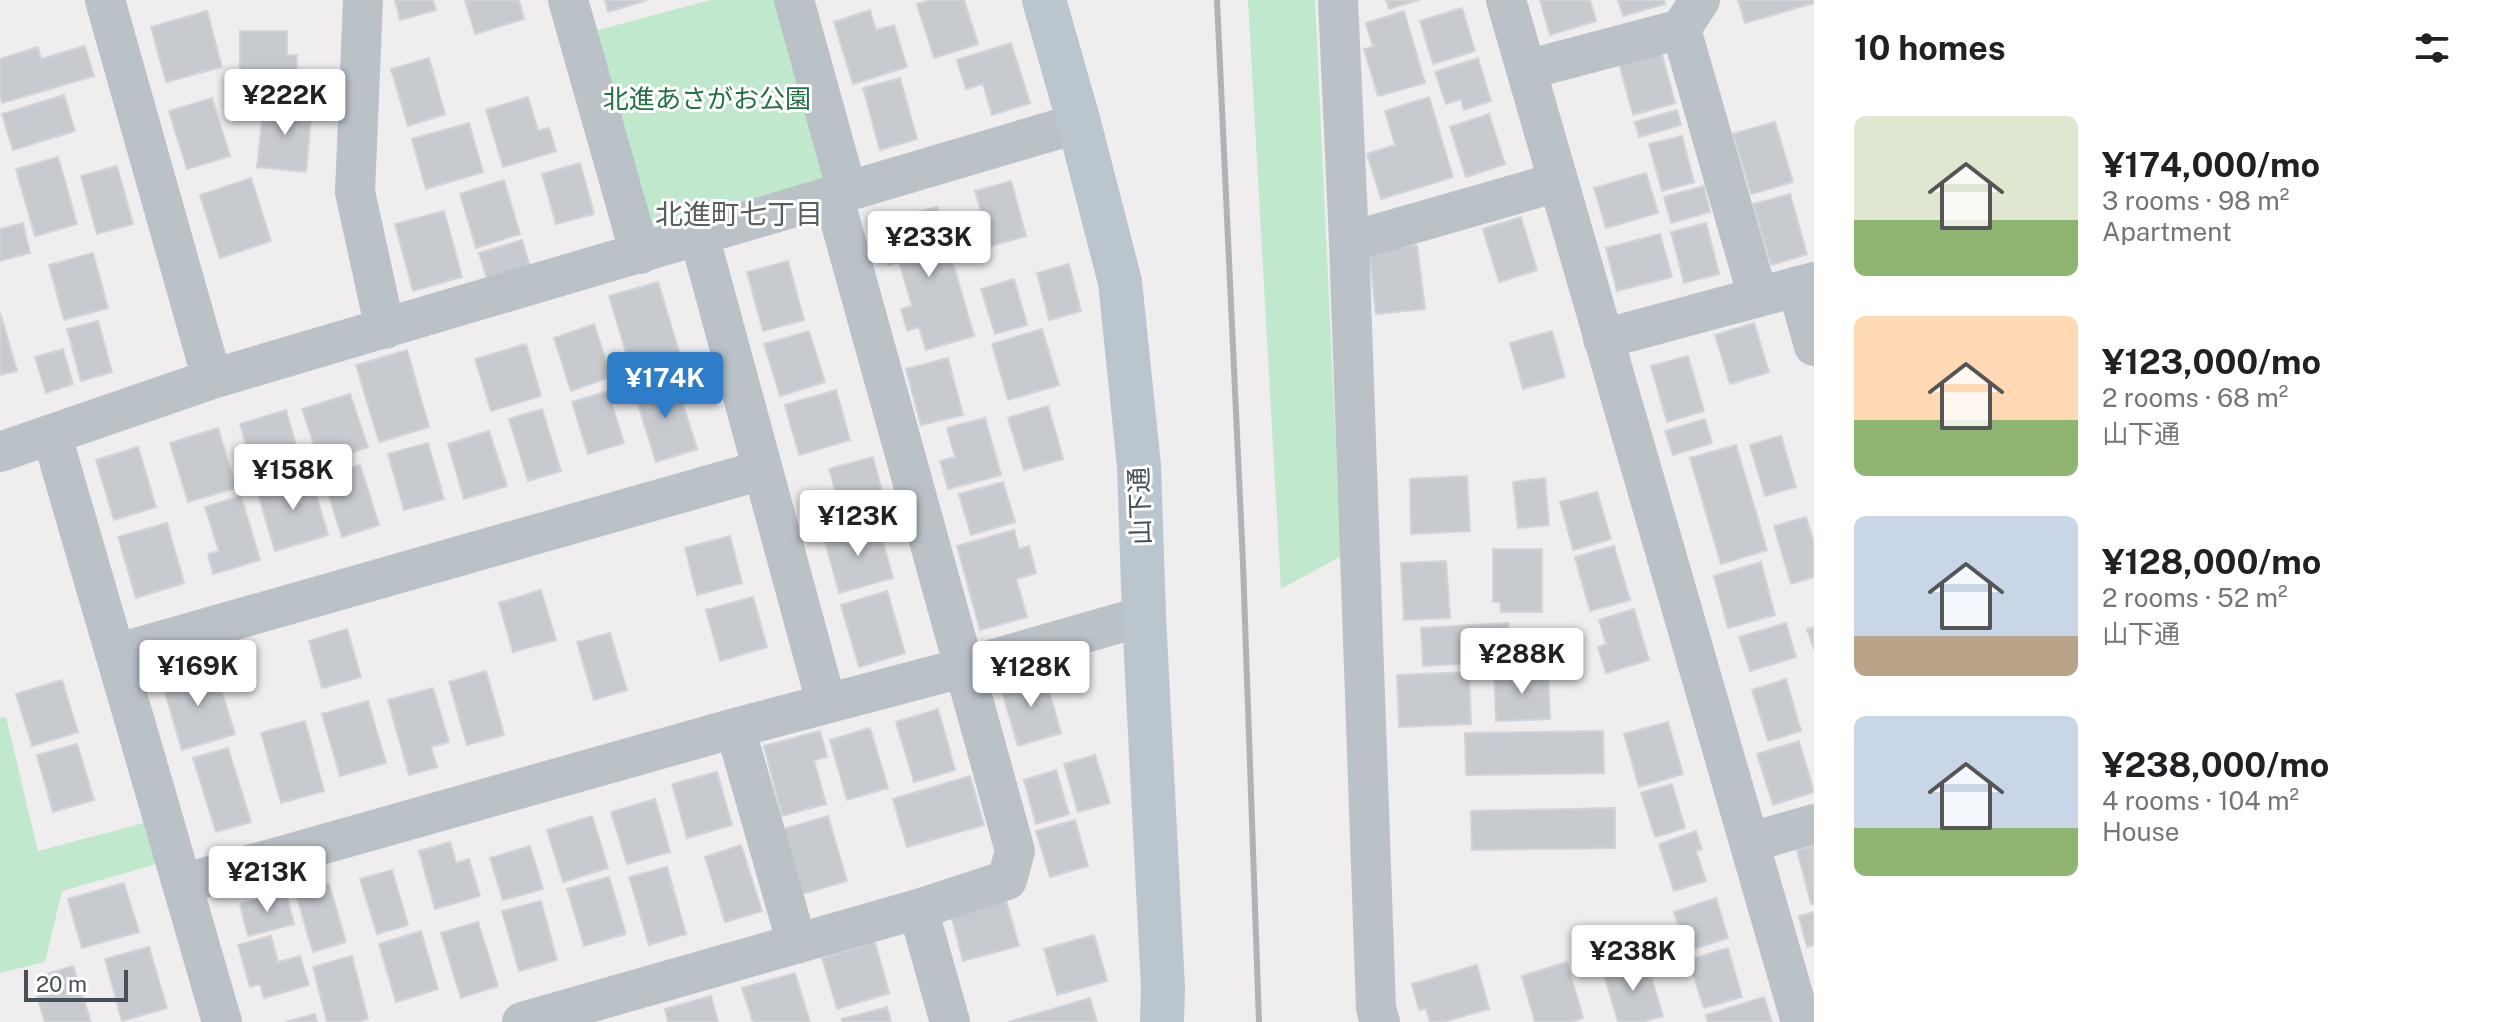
<!DOCTYPE html>
<html lang="en">
<head>
<meta charset="utf-8">
<style>
  body { margin:0; font-family:"Public Sans","Noto Sans JP",sans-serif; background:#f6f6f6; color:#202124; height:100vh; display:flex; flex-direction:column; font-size:30px; white-space:nowrap }
  * { box-sizing:border-box; margin:0 }
  p { font-size:26px; color:#757577 }
  .icon { flex:none; width:44px; height:44px; fill:none; stroke:currentColor; stroke-width:2; stroke-linecap:round; stroke-linejoin:round }
  .map { position:relative; flex:1; overflow:hidden }
  .sheet { display:flex; flex-direction:column; background:#fff; width:680px }
  .sheet>* { flex:none }
  .scale { position:absolute; left:24px; bottom:20px; width:104px; box-sizing:border-box; padding-left:8px; border:4px solid #475158; border-top:0; font-size:22px; line-height:28px; white-space:nowrap; color:#475158; -webkit-text-stroke:6px #fff; paint-order:stroke }
  .price { position:absolute; translate:-50% -68px; padding:0 18px; border-radius:8px; background:#fff; color:#222; font-size:26px; line-height:52px; filter:drop-shadow(0 2px 4px #0008) }
  .price::after { content:''; position:absolute; left:50%; top:48px; width:24px; height:18px; margin-left:-12px; background:inherit; clip-path:polygon(0 0,100% 0,50% 100%) }
  .price.on { background:#2e7dc8; color:#fff }
  ul { padding:0; list-style:none }
  li { display:flex; align-items:center; gap:24px; height:200px; padding:0 40px }
  li span { display:grid; place-items:center; flex:none; width:224px; height:160px; border-radius:12px; color:#555 }
  li>.icon { margin-inline-start:auto }
  span .icon { width:96px; height:96px; fill:#fffc; stroke-width:1 }
  li b { font-size:34px }
  h2 { display:flex; justify-content:space-between; align-items:center; height:96px; padding:0 40px; font-size:34px }
  main { display:flex; flex:1; min-height:0 }
  .map>svg:first-child { display:block }
</style>
</head>
<body>
<main>
<div class="map">
<svg width="1814" height="1022" viewBox="0 0 1814 1022">
  <rect width="100%" height="100%" fill="#efeded"/>
  <path fill="#c0e8cc" d="M710,0H776L828,179L649,232L591,32Z
    M1248,0H1315L1341,556L1281,589Z
    M6,717L38,851L163,818L174,859L62,891L45,962L0,973V718Z"/>
  <path fill="#c7cacf" stroke="#d2d4d8" stroke-width="2" d="M395,0H433L436,10L400,20Z
    M465,0H519L524,19L475,34Z
    M605,0H648L608,12Z
    M931,0H964L978,44L934,58L917,4Z
    M1386,0H1419L1389,9Z
    M1540,0H1590L1596,21L1550,35Z
    M1618,0H1664L1665,4L1623,16Z
    M1738,0H1814V3L1745,23Z
    M1462,8L1475,51L1433,64L1420,21Z
    M870,10L876,30L894,25L907,67L853,84L834,22Z
    M207,11L222,67L166,82L151,27Z
    M1404,11L1425,83L1378,96L1364,49L1373,47L1366,23Z
    M240,31H287V55H297V90H240Z
    M1011,43L1030,103L992,115L983,84L966,89L957,60Z
    M85,46L94,76L2,103L0,95V59L38,47L41,59Z
    M1660,47L1675,103L1633,115L1618,59Z
    M429,58L445,114L408,126L391,69Z
    M1478,58L1491,101L1464,110L1461,99L1446,104L1435,72Z
    M900,78L917,139L880,150L863,88Z
    M64,95L75,131L13,150L2,114Z
    M528,97L538,131L549,128L556,151L503,167L486,110Z
    M1429,97L1453,177L1381,199L1367,154L1395,145L1385,111Z
    M212,98L230,156L187,169L169,111Z
    M264,103L312,107L306,172L257,167Z
    M1677,110L1681,125L1639,137L1635,122Z
    M1489,114L1505,164L1466,177L1450,127Z
    M1775,122L1793,182L1751,194L1733,134Z
    M469,123L483,172L426,189L412,139Z
    M1682,136L1694,182L1662,191L1649,144Z
    M58,157L77,224L35,236L16,169Z
    M580,163L594,214L556,224L542,174Z
    M117,166L133,224L97,234L81,176Z
    M1646,173L1658,213L1606,228L1594,188Z
    M251,178L271,241L220,258L200,195Z
    M504,180L520,234L476,248L460,194Z
    M1011,181L1026,236L991,246L975,191Z
    M1704,186L1710,212L1671,223L1664,197Z
    M1790,194L1807,254L1771,265L1753,204Z
    M937,207L974,336L926,350L919,327L907,331L901,309L912,306L899,262L888,265L883,249L897,245L890,220Z
    M444,211L462,277L413,291L395,224Z
    M1521,217L1537,270L1499,282L1483,229Z
    M23,223L30,253L0,261V229Z
    M1706,223L1719,274L1684,283L1671,232Z
    M1660,234L1672,277L1617,291L1606,248Z
    M522,240L530,267L487,279L479,253Z
    M1417,245L1425,309L1376,314L1369,251Z
    M93,253L108,308L64,320L49,265Z
    M788,261L804,320L763,331L747,272Z
    M1069,264L1081,311L1049,320L1037,273Z
    M1014,279L1027,325L995,334L981,289Z
    M658,282L681,358L632,373L609,296Z
    M0,312L17,371L0,375Z
    M98,321L112,372L81,381L67,329Z
    M1754,323L1769,372L1730,384L1715,335Z
    M594,324L611,377L571,391L554,338Z
    M1042,329L1059,385L1008,400L992,344Z
    M809,331L825,382L780,396L764,344Z
    M1552,331L1565,377L1523,389L1510,343Z
    M526,344L541,396L491,411L475,359Z
    M63,349L73,384L46,393L35,357Z
    M407,350L429,427L379,442L356,365Z
    M1688,356L1704,411L1667,422L1651,366Z
    M948,358L963,415L921,425L906,369Z
    M675,379L697,449L656,462L634,391Z
    M836,390L850,440L799,455L785,405Z
    M608,391L624,443L588,454L572,402Z
    M350,394L368,447L320,463L302,409Z
    M1048,406L1063,459L1024,470L1008,418Z
    M542,409L561,471L528,481L509,419Z
    M286,410L302,466L256,479L240,424Z
    M985,418L1001,475L948,489L940,461L955,457L947,428Z
    M1705,419L1712,443L1673,455L1665,431Z
    M218,428L236,488L188,502L170,443Z
    M489,431L507,486L464,499L448,444Z
    M1781,436L1796,487L1765,496L1750,445Z
    M428,443L444,499L404,510L388,454Z
    M1736,445L1767,550L1721,564L1690,458Z
    M138,447L156,507L114,520L96,460Z
    M873,457L886,506L843,518L829,469Z
    M360,465L379,525L342,537L323,477Z
    M310,473L328,535L275,551L257,490Z
    M1467,476L1470,531L1411,534L1410,479Z
    M1545,478L1549,525L1518,528L1513,482Z
    M1003,482L1015,522L971,535L959,494Z
    M1597,492L1611,539L1573,550L1560,502Z
    M241,496L260,560L213,574L208,554L219,551L205,507Z
    M1806,517L1814,542V577L1791,584L1774,526Z
    M167,523L184,583L136,598L118,537Z
    M878,523L893,578L839,593L824,537Z
    M1014,530L1019,549L1029,546L1036,573L1016,579L1027,617L980,630L957,546Z
    M730,536L742,583L697,595L685,548Z
    M1614,546L1630,600L1590,611L1575,557Z
    M1493,549H1542V612H1501L1500,602H1493Z
    M1446,561L1450,618L1404,620L1401,563Z
    M1761,562L1775,615L1728,628L1714,576Z
    M541,590L556,640L513,652L499,603Z
    M887,591L905,653L859,667L841,605Z
    M753,597L767,647L720,661L706,610Z
    M1634,609L1649,660L1606,673L1598,647L1606,644L1599,620Z
    M1508,623L1510,661L1423,666L1421,628Z
    M1786,623L1796,657L1750,671L1739,637Z
    M1814,627V650L1807,629Z
    M347,629L361,677L322,688L309,641Z
    M610,633L627,690L594,700L577,642Z
    M214,667L235,734L182,750L162,682Z
    M1548,670L1550,719L1496,721L1494,672Z
    M486,671L504,735L467,745L449,682Z
    M1469,672L1471,724L1399,727L1397,675Z
    M1044,673L1061,733L1018,746L1000,685Z
    M1786,679L1801,731L1768,741L1752,690Z
    M62,680L78,732L32,746L16,694Z
    M433,688L449,742L431,747L437,767L409,775L388,700Z
    M368,701L386,763L340,776L322,714Z
    M938,709L955,770L914,782L896,722Z
    M305,721L324,791L281,803L261,733Z
    M1668,722L1683,774L1639,787L1624,734Z
    M870,728L888,788L847,800L830,740Z
    M820,731L827,757L814,760L826,804L782,816L764,746Z
    M1603,731L1604,773L1466,775L1465,733Z
    M1799,741L1814,792L1773,805L1757,754Z
    M77,744L94,800L53,812L37,755Z
    M228,748L251,822L216,832L193,758Z
    M1095,755L1110,803L1078,812L1064,764Z
    M1056,770L1069,814L1036,824L1024,780Z
    M717,772L732,825L687,838L672,784Z
    M970,776L984,825L907,847L893,799Z
    M1672,784L1685,828L1655,837L1641,793Z
    M655,799L670,852L627,864L611,812Z
    M1615,808V848L1472,850L1471,811Z
    M592,816L608,868L563,882L547,830Z
    M828,816L847,881L802,894L783,829Z
    M1075,820L1088,866L1050,877L1036,831Z
    M1696,831L1702,849L1696,851L1706,881L1674,891L1659,844Z
    M450,842L456,863L469,859L480,896L435,909L419,851Z
    M741,845L762,911L725,922L705,857Z
    M530,846L543,889L503,900L490,858Z
    M1814,846V904H1811L1797,850Z
    M667,867L686,934L649,945L629,877Z
    M392,870L408,925L377,934L360,879Z
    M609,877L626,934L584,946L567,889Z
    M124,883L139,932L82,948L68,899Z
    M329,884L346,942L313,952L296,894Z
    M286,892L294,924L248,936L240,904Z
    M1716,898L1728,938L1687,951L1674,912Z
    M1006,900L1019,946L963,961L951,915Z
    M541,901L557,960L519,971L502,911Z
    M1814,912V945L1807,947L1799,916Z
    M478,922L498,986L461,998L441,933Z
    M421,931L438,989L396,1002L379,944Z
    M1094,935L1107,981L1057,995L1044,949Z
    M271,936L278,962L300,956L309,985L264,998L260,984L250,987L238,945Z
    M875,942L889,993L837,1009L822,958Z
    M149,947L167,1008L122,1021L105,959Z
    M1728,948L1742,997L1704,1008L1688,960Z
    M352,956L368,1019L357,1022H327L313,967Z
    M1646,959L1663,1016L1642,1022H1618L1603,971Z
    M1567,962L1583,1018L1571,1022H1535L1522,976Z
    M1477,965L1489,1009L1443,1022H1430L1426,1008L1419,1010L1412,984Z
    M73,966L91,1022H45L37,997L46,994L40,976Z
    M795,973L810,1022H753L742,988Z
    M711,996L718,1022H668L665,1009Z
    M1764,997L1772,1022H1708L1706,1015Z
    M1090,998L1097,1022H1008Z
    M887,1007L891,1022H842V1019Z
    M315,1014L317,1022H285Z"/>
  <g fill="none" stroke-linecap="round" stroke-linejoin="round">
    <path stroke="#bac2c8" stroke-width="40" d="M105,0L212,379
      M363,0L355,192L385,329
      M568,0L640,254
      M794,0L847,191
      M1338,0L1349,242L1376,1008L1380,1022
      M1506,0L1801,1022
      M1681,29L1758,297
      M1526,70L1681,29L1700,0
      M699,235L826,702
      M1349,242L1558,182
      M1797,286L1814,346
      M1603,339L1814,282
      M52,436L222,1022
      M0,452L212,379L1079,123
      M115,654L762,470
      M735,728L797,944
      M1751,842L1814,824
      M182,884L735,728L966,667L1144,616
      M918,909L950,1022
      M522,1022L918,909L1007,880L1015,851L833,195"/>
    <path stroke="#bbc5cd" stroke-width="44" d="M1044,0L1079,123L1120,282L1139,466L1144,616L1163,988L1162,1022"/>
    <path stroke="#b0b3b6" stroke-width="6" d="M1217,0L1243,564L1259,1022"/>
  </g>
  <g text-anchor="middle" stroke-width="6" stroke-linejoin="round" paint-order="stroke">
    <g font-size="26" fill="#227043" stroke="#fff">
      <text x="707" y="108">北進あさがお公園</text>
    </g>
    <g font-size="26" fill="#475158" stroke="#fff">
      <text transform="translate(1140 506) rotate(-92)" y="9">山下通</text>
    </g>
    <g font-size="28" fill="#5a5e61" stroke="#fff">
      <text x="739" y="224">北進町七丁目</text>
    </g>
  </g>
</svg>
<div class="scale">20 m</div>
<b class="price" style="left:285px;top:137px">¥222K</b>
<b class="price" style="left:929px;top:279px">¥233K</b>
<b class="price on" style="left:665px;top:420px">¥174K</b>
<b class="price" style="left:293px;top:512px">¥158K</b>
<b class="price" style="left:858px;top:558px">¥123K</b>
<b class="price" style="left:1522px;top:696px">¥288K</b>
<b class="price" style="left:198px;top:708px">¥169K</b>
<b class="price" style="left:1031px;top:709px">¥128K</b>
<b class="price" style="left:267px;top:914px">¥213K</b>
<b class="price" style="left:1633px;top:993px">¥238K</b>
</div>
<section class="sheet">
<h2>10 homes<svg class="icon" aria-label="filters" viewBox="0 0 24 24"><path d="M4 7h16M4 17h16"/><circle cx="9" cy="7" r="2"/><circle cx="15" cy="17" r="2"/></svg></h2>
<ul>
<li><span style="background:linear-gradient(#dfe7d0 65%,#8fb573 0)"><svg class="icon" aria-label="home" viewBox="0 0 24 24"><path d="M3 11l9-7 9 7M6 9v11h12V9"/></svg></span><div><b>¥174,000/mo</b><p>3 rooms · 98 m²</p><p>Apartment</p></div></li>
<li><span style="background:linear-gradient(#ffd9b3 65%,#8fb573 0)"><svg class="icon" aria-label="home" viewBox="0 0 24 24"><path d="M3 11l9-7 9 7M6 9v11h12V9"/></svg></span><div><b>¥123,000/mo</b><p>2 rooms · 68 m²</p><p>山下通</p></div></li>
<li><span style="background:linear-gradient(#c9d6e8 75%,#b9a48a 0)"><svg class="icon" aria-label="home" viewBox="0 0 24 24"><path d="M3 11l9-7 9 7M6 9v11h12V9"/></svg></span><div><b>¥128,000/mo</b><p>2 rooms · 52 m²</p><p>山下通</p></div></li>
<li><span style="background:linear-gradient(#c9d6e8 70%,#8fb573 0)"><svg class="icon" aria-label="home" viewBox="0 0 24 24"><path d="M3 11l9-7 9 7M6 9v11h12V9"/></svg></span><div><b>¥238,000/mo</b><p>4 rooms · 104 m²</p><p>House</p></div></li>
</ul>
</section>
</main>
</body>
</html>
